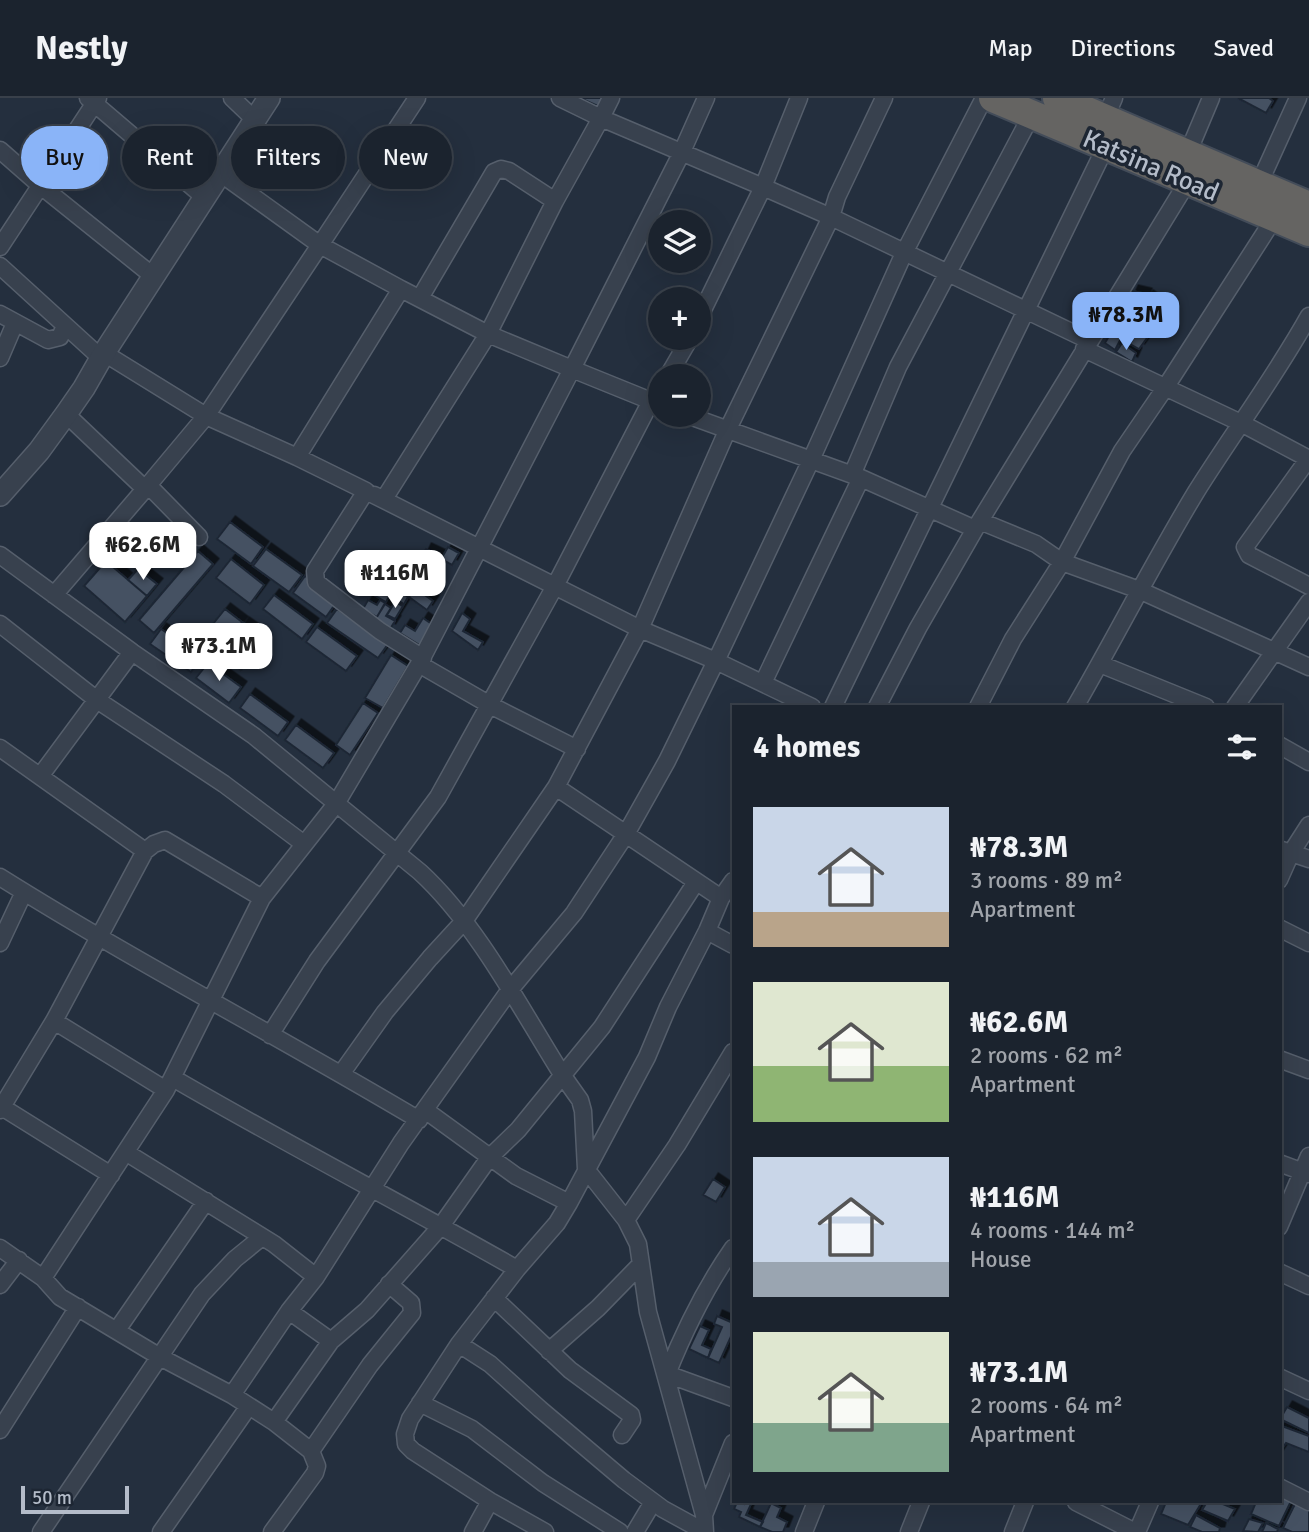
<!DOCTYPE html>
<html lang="en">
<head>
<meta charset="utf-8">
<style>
  body { margin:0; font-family:Signika,sans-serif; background:#242b36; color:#f1f3f6; height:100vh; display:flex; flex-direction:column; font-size:26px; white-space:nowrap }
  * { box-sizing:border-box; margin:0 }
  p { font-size:23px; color:#a0a4aa }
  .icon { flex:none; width:38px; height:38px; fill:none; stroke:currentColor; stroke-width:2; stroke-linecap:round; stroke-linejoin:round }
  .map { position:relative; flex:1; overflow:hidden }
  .drawer { position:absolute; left:732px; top:607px; width:550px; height:798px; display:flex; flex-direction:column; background:#1b232e; border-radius:0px; box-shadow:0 7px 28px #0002,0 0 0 2px #39404a }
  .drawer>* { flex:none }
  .guide { position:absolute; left:21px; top:28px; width:606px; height:63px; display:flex; gap:14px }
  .fabs { position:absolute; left:648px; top:112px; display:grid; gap:14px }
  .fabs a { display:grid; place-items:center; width:63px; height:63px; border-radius:50%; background:#1b232e; box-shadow:0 7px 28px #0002,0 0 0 2px #39404a; font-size:35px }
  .scale { position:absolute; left:21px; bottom:18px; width:108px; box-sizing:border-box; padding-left:7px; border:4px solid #b4bcc9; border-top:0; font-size:19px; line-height:24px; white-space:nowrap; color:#b4bcc9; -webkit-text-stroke:5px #1d2633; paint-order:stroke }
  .price { position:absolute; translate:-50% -60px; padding:0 16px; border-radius:14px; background:#fff; color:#222; font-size:23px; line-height:46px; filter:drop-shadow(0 2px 4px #0008) }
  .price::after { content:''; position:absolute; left:50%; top:42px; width:21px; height:16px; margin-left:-10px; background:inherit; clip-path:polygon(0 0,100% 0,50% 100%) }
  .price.selected { background:#8ab4f8; color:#111 }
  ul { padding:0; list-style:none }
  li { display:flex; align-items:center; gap:21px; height:175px; padding:0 21px }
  li span { display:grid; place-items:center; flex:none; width:196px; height:140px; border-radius:0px; color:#555 }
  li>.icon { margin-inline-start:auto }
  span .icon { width:84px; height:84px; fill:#fffc; stroke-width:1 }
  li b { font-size:30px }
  h2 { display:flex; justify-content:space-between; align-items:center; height:84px; padding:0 21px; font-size:30px }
  .chip { padding:0 24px; border-radius:32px; background:#1b232e; box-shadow:0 7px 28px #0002,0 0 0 2px #39404a; font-size:24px; line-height:63px }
  .chip.selected { background:#8ab4f8; color:#111 }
  header { display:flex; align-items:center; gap:42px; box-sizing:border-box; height:98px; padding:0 35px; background:#1b232e; border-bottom:2px solid #39404a }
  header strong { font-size:33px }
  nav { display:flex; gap:38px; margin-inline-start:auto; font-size:24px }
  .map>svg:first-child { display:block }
</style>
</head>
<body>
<header>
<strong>Nestly</strong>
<nav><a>Map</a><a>Directions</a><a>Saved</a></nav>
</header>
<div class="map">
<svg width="1309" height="1434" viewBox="0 0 1309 1434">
  <defs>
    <filter id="shadow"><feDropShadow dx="5.5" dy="-5.5" stdDeviation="0" flood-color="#0009"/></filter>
  </defs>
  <rect width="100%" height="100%" fill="#242f3e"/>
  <path fill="#455162" stroke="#1f2835" stroke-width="2" filter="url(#shadow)" d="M580,0H604L600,9Z
    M1238,0H1269L1273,3L1266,15Z
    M1133,193L1146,196L1139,210L1129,202Z
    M1148,198L1163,209L1159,216L1143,205Z
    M1126,207L1136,212L1130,224L1119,217Z
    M1142,210L1158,219L1151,229L1134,224Z
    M1118,222L1128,227L1115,252L1105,245Z
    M1141,227L1152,233L1139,251L1130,246Z
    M1122,245L1136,255L1132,264L1116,254Z
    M230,424L263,449L251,466L217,441Z
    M448,449L459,455L452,467L441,461Z
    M266,451L302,477L289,494L253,468Z
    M426,451L443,459L437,472L420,464Z
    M198,453L213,466L154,535L139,522Z
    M231,461L264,487L250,506L216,480Z
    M106,463L147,498L125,524L84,488Z
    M399,466L410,472L399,490L388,484Z
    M138,471L157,486L147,498L128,482Z
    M429,472L438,478L424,496L415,490Z
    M412,473L422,480L409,498L399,490Z
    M305,478L338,502L326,519L293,495Z
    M380,482L394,490L386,504L372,496Z
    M394,490L408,499L404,506L389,497Z
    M415,490L433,503L427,512L409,499Z
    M274,497L313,526L302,541L263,511Z
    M368,502L377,507L380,502L385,505L377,519L363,511Z
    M395,504L403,508L395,521L387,517Z
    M385,506L391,510L386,518L395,523L390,531L375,522Z
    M225,511L242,524L214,560L197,546Z
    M337,511L388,546L378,560L327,525Z
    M462,515L470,521L463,533L483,544L478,552L452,533Z
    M423,520L433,527L421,548L400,535L405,527L415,533Z
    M244,525L264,539L241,572L221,558Z
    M317,529L357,558L346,573L306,544Z
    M161,531L202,558L191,574L150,546Z
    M391,557L408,568L383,610L365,600Z
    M208,565L241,589L229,605L196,580Z
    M250,596L288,624L278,638L240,610Z
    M363,605L378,615L350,657L336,647Z
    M296,627L334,655L323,670L285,642Z
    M713,1081L725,1089L716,1104L703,1097Z
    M717,1218L733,1225V1234L719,1265L708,1260L722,1229L714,1226Z
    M700,1228L709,1232L702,1247L711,1251L708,1260L689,1251Z
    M1287,1309L1309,1320V1335L1280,1321Z
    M1279,1327L1309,1338V1354L1286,1345L1279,1355Z
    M1279,1395L1292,1401L1279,1428L1251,1416L1256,1404H1279Z
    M737,1404L744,1406L745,1404H752L746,1417L763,1424L760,1429L739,1419L741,1414L734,1411Z
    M1166,1404H1202L1188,1427L1161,1416Z
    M1207,1404H1218L1235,1411L1228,1423L1202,1412Z
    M1296,1404L1309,1410V1434H1292L1283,1430Z
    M771,1405L781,1410L777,1419L787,1424L783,1434H772L760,1429Z
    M1196,1417L1220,1430L1219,1434H1202L1190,1429Z
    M1249,1421L1263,1425L1258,1434L1243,1433Z
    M1266,1425L1278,1431L1277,1434H1262Z"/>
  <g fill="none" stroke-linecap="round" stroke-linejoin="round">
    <g stroke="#565f6c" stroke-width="19">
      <path id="minor" d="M88,0L204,99
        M232,0L255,22
        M560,0L601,20L611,0
        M799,0L763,89L831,119L1090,243
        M1105,21L1114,0
        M0,52L41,88L153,178
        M1187,57L1211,0
        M1259,86L1298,0
        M0,149L98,0
        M0,168L101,260
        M401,191L488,236L555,103L601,20L763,89L698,222
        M420,200L494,74L501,71L509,73L555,103
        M0,216L48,242L60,239L65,228
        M1084,251L1241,325L1309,361
        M104,255L206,318L320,147L220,75
        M0,260L15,225
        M668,278L690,240
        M66,316L145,391L206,318L297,359L366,393L315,473L316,484L380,533L423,560
        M687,317L861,380L975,431
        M297,359L401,191L320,147L417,0
        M1309,360L1245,449L1249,457L1309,488
        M852,377L898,269L1032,16
        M148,387L199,439
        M374,397L640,531L716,563L812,609
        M384,401L488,236L572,271L681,56L706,0
        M980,423L1036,446L1062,464L1139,492L1309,569
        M0,457L132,554L254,638L420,774C477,826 522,913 563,978L580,1002L583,1013L586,1071L626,1122L638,1146L648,1214L704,1417L705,1434
        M54,497L145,391
        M0,526L97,602L224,686L304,746
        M419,566L490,607L577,651
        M1100,566L1206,609
        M763,585L861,380
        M833,609L1106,48
        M877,609L918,530L975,431L1188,83
        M978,609L1013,541L1062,464L1122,353L1165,290L1275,119
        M1075,609C1116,538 1153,465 1196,394C1233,335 1275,279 1309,218
        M1235,609L1309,504
        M1279,647L1309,664
        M0,650L145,753
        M41,677L132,554
        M556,689L721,800
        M1279,751L1309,761
        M0,779C137,865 280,939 419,1022
        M1279,782L1291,755L1309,727
        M1279,830L1309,845
        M707,833L733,847
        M0,845L24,794
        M54,923L166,992
        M270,937L317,863L438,699L555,488L651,303L659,306
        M1279,961L1309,972
        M341,976L385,914L430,860L464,823L556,689L640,531L727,333L831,119L837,99L884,0
        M173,980C286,1046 403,1106 517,1171
        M2,1009L111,1077
        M0,1012L54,923L145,753L154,746L165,742L262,800
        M425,1012L516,1078L569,1105
        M127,1055L274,1146L316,1179
        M1279,1065L1309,1076
        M626,1122L677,1047L733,954
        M1279,1129L1309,1058
        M0,1150L43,1180L60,1199L160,1259L232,1297L274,1324L311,1353L317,1368L315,1375L272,1434
        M733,1150C705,1190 685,1231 667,1276L733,1300
        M1279,1174L1309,1188
        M43,1180L166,992L262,800L336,706L419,566L572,271L651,303L660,290
        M0,1187L19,1162
        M494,1200L570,1272L631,1317L632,1322L622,1337
        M289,1213L331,1243
        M117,1232L206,1103
        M459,1246L490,1266L540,1311L624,1382L663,1411L705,1434
        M549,1253L598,1210L641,1166
        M1279,1279L1309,1293
        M232,1297L289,1213L316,1179L401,1045L509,893L574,815L626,736L667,663L716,563L811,362L904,155L984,0
        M420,1305L472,1331L543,1385L620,1434
        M274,1324L331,1243L367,1212L419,1153L441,1128L489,1060L518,1032L602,929L696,784
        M0,1332L78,1209
        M311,1353L370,1267L412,1215L411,1205L389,1186
        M1279,1389L1309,1404
        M1076,1404L1135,1434
        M704,1417L733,1345
        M41,1434L202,1196L235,1161L262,1139
        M161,1434L249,1308
        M473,1434L490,1403
        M545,1434L490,1403L413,1353L406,1346L405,1336L410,1321L459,1246L517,1171L557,1125L569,1105L647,959L668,909L707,833L721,800L733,783
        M635,1434L653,1404
        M804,1434L816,1404
        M909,1434L921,1404
        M1013,1434L1025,1404
        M1137,1434L1150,1404"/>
    </g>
    <g stroke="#565f6c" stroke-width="24">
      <path id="tertiary" d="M0,397L39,353L66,316L84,290L104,255L269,0"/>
    </g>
    <g stroke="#434c59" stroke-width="32">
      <path id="trunk" d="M993,0L1309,134
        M1057,0L1309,108"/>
    </g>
    <use href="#minor" stroke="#38414e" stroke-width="16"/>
    <use href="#tertiary" stroke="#38414e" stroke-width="21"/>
    <use href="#trunk" stroke="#656462" stroke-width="28"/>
  </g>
  <g text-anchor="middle" stroke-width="7" stroke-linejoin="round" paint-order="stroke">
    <g font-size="26" fill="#b4bcc9" stroke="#1d2633">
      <text transform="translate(1151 67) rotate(23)" y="9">Katsina Road</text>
    </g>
  </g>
</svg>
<div class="fabs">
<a><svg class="icon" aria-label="layers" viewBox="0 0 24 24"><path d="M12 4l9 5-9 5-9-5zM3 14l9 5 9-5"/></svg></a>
<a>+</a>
<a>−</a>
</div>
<div class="scale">50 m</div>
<b class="price selected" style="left:1126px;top:254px">₦78.3M</b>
<b class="price" style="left:143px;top:484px">₦62.6M</b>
<b class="price" style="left:395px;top:512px">₦116M</b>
<b class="price" style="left:219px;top:585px">₦73.1M</b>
<div class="guide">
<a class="chip selected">Buy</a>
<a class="chip">Rent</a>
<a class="chip">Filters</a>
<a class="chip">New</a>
</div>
<section class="drawer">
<h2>4 homes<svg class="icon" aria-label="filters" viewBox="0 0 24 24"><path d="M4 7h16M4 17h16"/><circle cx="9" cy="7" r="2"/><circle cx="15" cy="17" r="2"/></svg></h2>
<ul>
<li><span style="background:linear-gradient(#c9d6e8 75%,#b9a48a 0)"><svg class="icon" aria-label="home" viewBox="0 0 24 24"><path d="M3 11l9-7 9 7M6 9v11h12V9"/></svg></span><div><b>₦78.3M</b><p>3 rooms · 89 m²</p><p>Apartment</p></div></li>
<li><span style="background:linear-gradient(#dfe7d0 60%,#8fb573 0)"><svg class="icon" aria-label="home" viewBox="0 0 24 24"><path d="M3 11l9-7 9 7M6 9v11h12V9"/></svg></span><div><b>₦62.6M</b><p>2 rooms · 62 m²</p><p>Apartment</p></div></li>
<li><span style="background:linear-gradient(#c9d6e8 75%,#9aa5b1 0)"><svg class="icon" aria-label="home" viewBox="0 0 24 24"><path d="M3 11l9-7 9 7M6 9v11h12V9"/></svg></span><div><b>₦116M</b><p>4 rooms · 144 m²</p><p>House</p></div></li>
<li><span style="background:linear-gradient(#dfe7d0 65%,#7fa58c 0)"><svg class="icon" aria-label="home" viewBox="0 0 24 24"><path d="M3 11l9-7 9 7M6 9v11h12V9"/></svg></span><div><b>₦73.1M</b><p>2 rooms · 64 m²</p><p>Apartment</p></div></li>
</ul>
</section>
</div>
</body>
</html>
